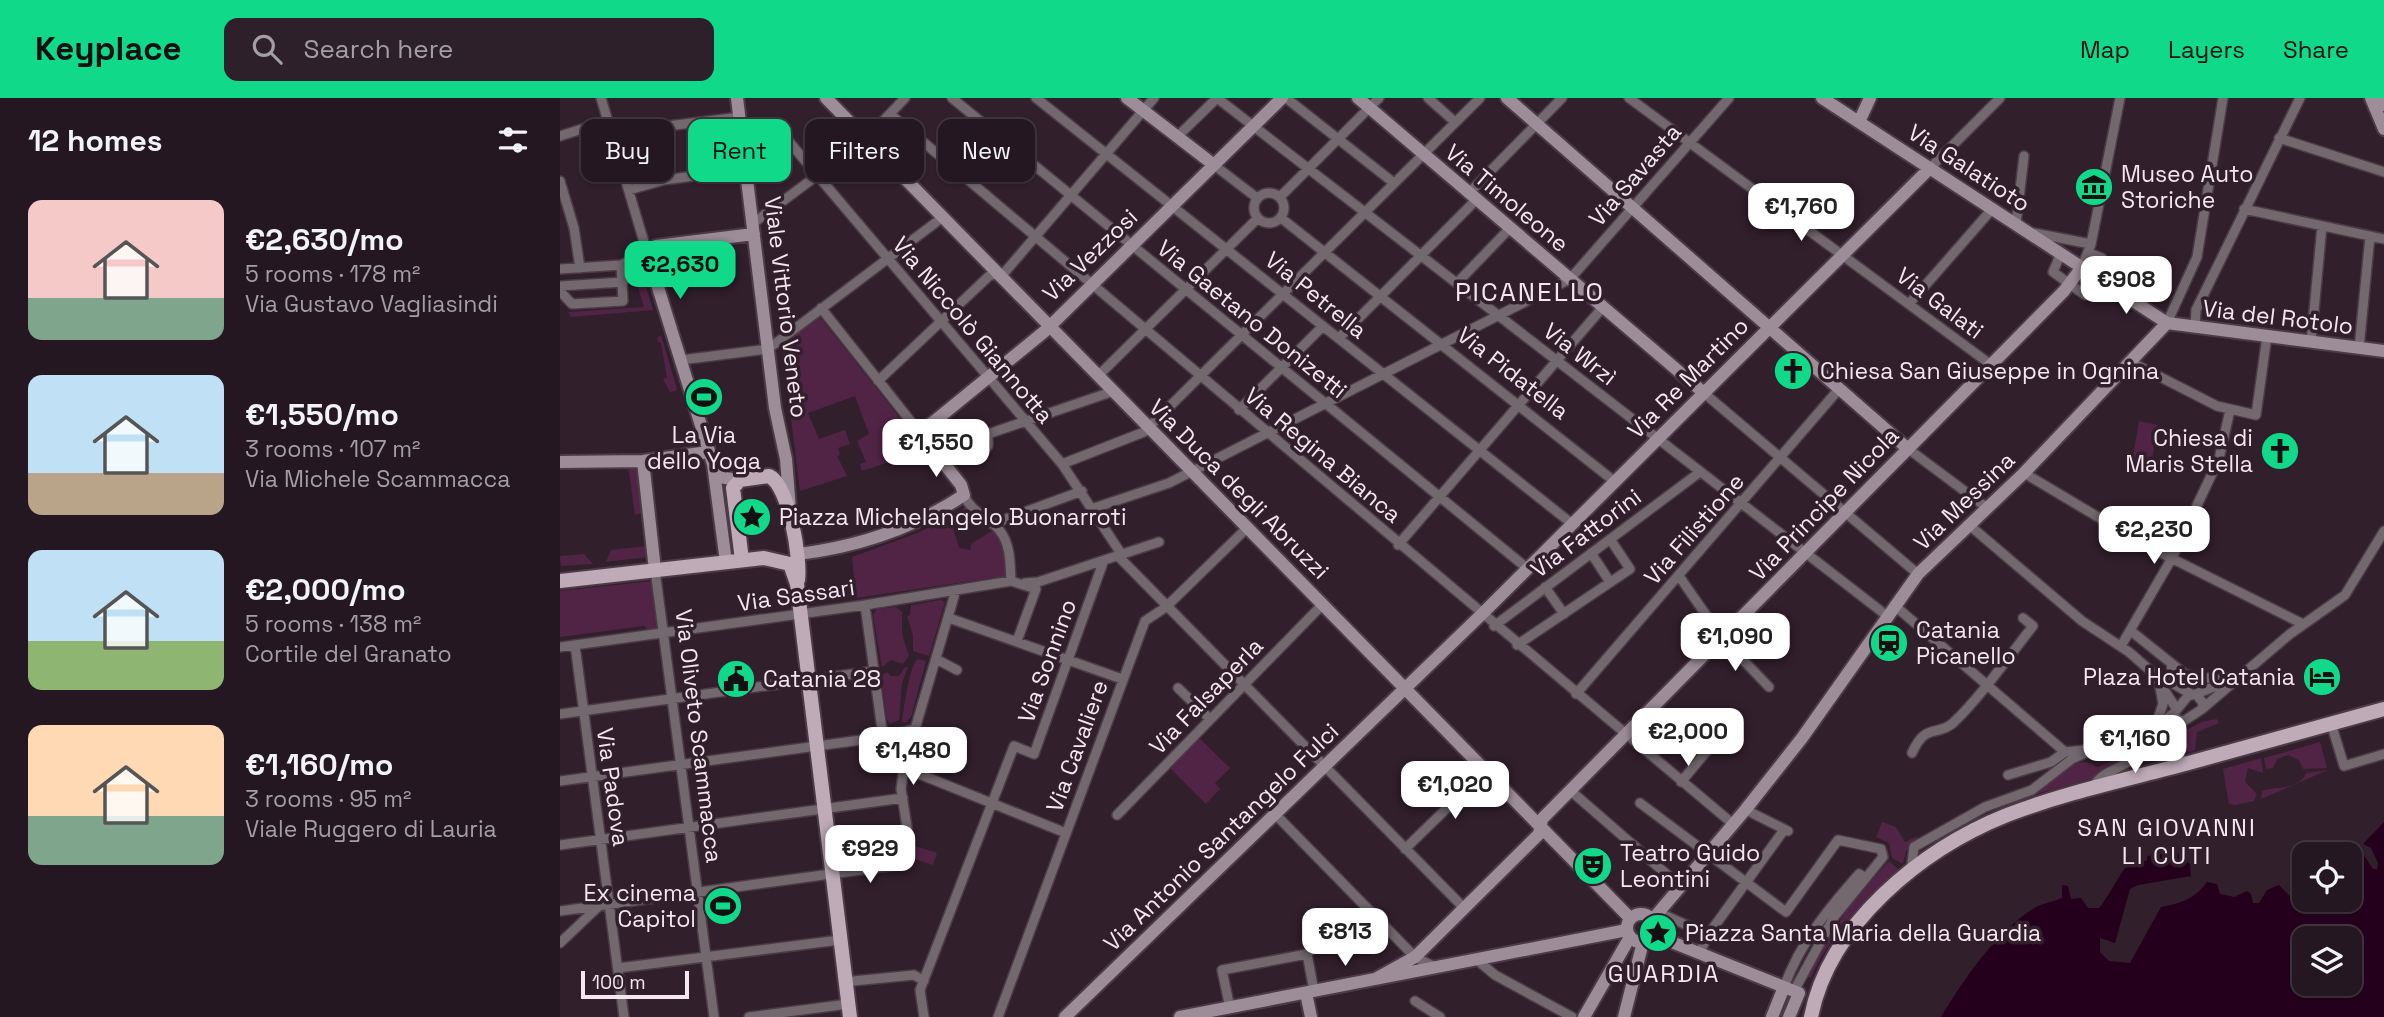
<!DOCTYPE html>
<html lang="en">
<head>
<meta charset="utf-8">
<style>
  body { margin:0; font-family:"Space Grotesk",sans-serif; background:#2d202a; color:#f1f3f6; height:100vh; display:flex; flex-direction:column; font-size:26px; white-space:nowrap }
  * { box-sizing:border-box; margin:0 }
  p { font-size:23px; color:#a39fa5 }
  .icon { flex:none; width:38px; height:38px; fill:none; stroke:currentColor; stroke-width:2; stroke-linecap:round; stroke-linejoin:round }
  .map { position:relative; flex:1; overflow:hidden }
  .drawer { display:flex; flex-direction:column; background:#251721; width:560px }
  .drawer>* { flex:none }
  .banner { position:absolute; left:21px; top:21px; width:665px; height:63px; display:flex; gap:14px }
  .controls { position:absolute; left:1732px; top:744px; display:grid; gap:14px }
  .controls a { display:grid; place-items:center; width:70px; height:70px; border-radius:14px; background:#251721; box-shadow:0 2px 5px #0004,0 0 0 2px #42363f; font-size:35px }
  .scale { position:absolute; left:21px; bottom:18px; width:108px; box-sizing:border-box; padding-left:7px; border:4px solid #f4e7ef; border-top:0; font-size:19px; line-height:24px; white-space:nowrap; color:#f4e7ef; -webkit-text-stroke:5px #311f2c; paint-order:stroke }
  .price { position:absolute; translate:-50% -60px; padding:0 16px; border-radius:14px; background:#fff; color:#222; font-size:23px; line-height:46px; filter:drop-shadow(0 2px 4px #0008) }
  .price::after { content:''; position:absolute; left:50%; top:42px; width:21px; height:16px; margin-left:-10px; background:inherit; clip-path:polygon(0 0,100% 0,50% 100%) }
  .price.on { background:#11d98a; color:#111 }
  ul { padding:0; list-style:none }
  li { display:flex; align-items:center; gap:21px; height:175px; padding:0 28px }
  li span { display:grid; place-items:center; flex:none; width:196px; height:140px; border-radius:14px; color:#555 }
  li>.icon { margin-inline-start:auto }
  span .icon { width:84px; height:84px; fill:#fffc; stroke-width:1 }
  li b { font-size:30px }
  h2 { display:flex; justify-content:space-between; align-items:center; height:84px; padding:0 28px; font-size:30px }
  .tag { padding:0 24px; border-radius:14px; background:#251721; box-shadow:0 2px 5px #0004,0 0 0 2px #42363f; font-size:24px; line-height:63px }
  .tag.on { background:#11d98a; color:#111 }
  header { display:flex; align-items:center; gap:42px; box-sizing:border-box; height:98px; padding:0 35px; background:#11d98a; color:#111 }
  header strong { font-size:33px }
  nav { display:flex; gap:38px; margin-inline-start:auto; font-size:24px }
  .search { width:490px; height:63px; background:#2d202a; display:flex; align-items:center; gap:18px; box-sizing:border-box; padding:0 24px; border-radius:14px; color:#a39fa5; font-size:26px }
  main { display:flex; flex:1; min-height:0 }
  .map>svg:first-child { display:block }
</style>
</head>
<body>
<header>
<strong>Keyplace</strong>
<div class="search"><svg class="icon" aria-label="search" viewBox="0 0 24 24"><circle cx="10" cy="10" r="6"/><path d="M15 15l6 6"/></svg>Search here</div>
<nav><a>Map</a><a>Layers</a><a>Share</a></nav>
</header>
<main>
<section class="drawer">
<h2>12 homes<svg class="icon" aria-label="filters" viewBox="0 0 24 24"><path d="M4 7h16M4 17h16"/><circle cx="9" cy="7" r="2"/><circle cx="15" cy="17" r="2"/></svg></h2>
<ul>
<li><span style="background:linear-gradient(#f6c9c9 70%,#7fa58c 0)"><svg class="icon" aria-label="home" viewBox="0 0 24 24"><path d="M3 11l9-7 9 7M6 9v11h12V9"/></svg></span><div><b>€2,630/mo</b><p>5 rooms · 178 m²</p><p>Via Gustavo Vagliasindi</p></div></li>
<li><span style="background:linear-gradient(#bfe0f5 70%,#b9a48a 0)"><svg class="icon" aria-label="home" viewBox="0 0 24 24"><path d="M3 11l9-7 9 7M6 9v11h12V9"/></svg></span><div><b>€1,550/mo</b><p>3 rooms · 107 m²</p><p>Via Michele Scammacca</p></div></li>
<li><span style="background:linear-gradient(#bfe0f5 65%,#8fb573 0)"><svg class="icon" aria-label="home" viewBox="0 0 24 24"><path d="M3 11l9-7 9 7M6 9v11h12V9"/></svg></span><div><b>€2,000/mo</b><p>5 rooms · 138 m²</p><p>Cortile del Granato</p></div></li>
<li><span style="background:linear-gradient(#ffd9b3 65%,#7fa58c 0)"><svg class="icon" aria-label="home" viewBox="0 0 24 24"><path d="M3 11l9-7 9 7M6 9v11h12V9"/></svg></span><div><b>€1,160/mo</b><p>3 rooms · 95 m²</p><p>Viale Ruggero di Lauria</p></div></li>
</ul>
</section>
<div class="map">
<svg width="1824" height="919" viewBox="0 0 1824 919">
  <rect width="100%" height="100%" fill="#311f2c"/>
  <path fill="#512446" d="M81,171L93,212L11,219L8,214L84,209L76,183L79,177L75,175Z
    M259,218L365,352L302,373L300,366L306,364L297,343L309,336L295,298L248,315L259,341L285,332L290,346L278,350L280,357L277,358L287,378L240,393L222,247Z
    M101,237L117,291L116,293L110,294L103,281L107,280L101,245L98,244L97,240Z
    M1579,323L1598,327L1592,362L1573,359Z
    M68,367L78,373L83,415L75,417Z
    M407,408L409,411L392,426L399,450L410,452L411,446L435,431L446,451L445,478L296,500L292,459L360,434Z
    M87,448L89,459L46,464L51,452Z
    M24,456L33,466L1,468L0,458Z
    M93,483L99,531L88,532L84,528L0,539V493Z
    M381,502L385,504L369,558L353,553V537L347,518L350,517L351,507Z
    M336,509L342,514V536L349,558L343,566L331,562L322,569L313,517L317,511Z
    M358,561L366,563L351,619L345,625L342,624C344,610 349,567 358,561Z
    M345,569H348L342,585L339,622L330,626L327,621L321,577L327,574L331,578H339Z
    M1657,621L1659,625L1637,634L1635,652L1620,657L1600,645L1642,624Z
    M638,639L670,670L655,685L660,691L646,706L609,669Z
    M1760,644L1767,670L1743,671L1739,662L1728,657L1717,661L1713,670L1706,671L1704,660Z
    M1565,658L1566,661C1556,670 1543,670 1534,680L1469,698C1487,685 1516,652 1537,669Z
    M1701,660L1703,675L1688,670L1685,684L1697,696L1694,703L1675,707L1669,706L1663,671Z
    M1768,672L1701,701L1702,693C1718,688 1739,692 1746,675Z
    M1322,724L1336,729L1345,744L1358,738L1346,753L1343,766L1332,760L1329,745L1316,739Z
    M346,745L377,755L373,767L345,758Z
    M1329,763L1339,772C1303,802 1270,836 1251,880L1245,878L1290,807Z"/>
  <path fill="#24001c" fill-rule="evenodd" d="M1824,724V919H1381C1403,882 1438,831 1476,809C1484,805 1493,804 1502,800V787L1508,788L1511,801L1521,800L1528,810H1539C1554,792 1563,764 1579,759L1582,764L1587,762V758L1616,754L1630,766L1631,778L1578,787L1570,791L1555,845L1540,840V854L1549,863L1570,865L1601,809C1620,806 1636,800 1647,784L1657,786L1660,796L1674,799L1687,793L1691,796L1693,805H1699L1707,792L1719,787L1730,798L1740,788L1745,789V802H1790V758L1803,756L1813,771H1817L1818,765L1811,750L1803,746ZM1790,840V886H1745V840Z"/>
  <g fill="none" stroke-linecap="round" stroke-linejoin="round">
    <g stroke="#4c3b47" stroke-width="12">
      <path id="street" d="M392,0L968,471
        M476,0L1011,425
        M657,0L1326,517
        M726,0L834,85
        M868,0L895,24
        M1069,0L1430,266
        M330,16L1173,726
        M51,35L180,19
        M0,38L47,23
        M225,39L502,366L562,457
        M617,39L657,0
        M1719,40L1824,74
        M654,67L697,100
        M1370,70L1440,0
        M0,83L14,130L20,170
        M69,92L104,82L186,71
        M694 110a15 15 0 1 1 30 0a15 15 0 1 1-30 0Z
        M909,95L1002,0
        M720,99L819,0
        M1684,111L1824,141
        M721,120L1054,383
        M192,126L306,41L345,0
        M1456,126L1464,58
        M1474,135L1531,146
        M1501,155L1493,174L1525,197C1534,186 1546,175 1542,160L1529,155
        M1522,169L1531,146L1560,0
        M0,171L61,167L87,154L41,0
        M897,185L950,130
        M0,188L63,184
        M0,193L12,206L63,203L61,167
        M1349,206L1433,110
        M261,210L360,335
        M1607,225L1637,159L1663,0
        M1635,229L1636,212L1740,0
        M779,240L916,102
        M1751,244L1762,128
        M1799,250L1810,138
        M121,262L208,251L383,119
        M1571,264L1657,308L1696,317L1707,238
        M538,278L698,120
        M318,283L429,178L445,174L594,0
        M1144,295L1358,476
        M679,312L763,228
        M403,345L411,355L421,357L428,348V336
        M1347,350L1426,409
        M375,354L554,293
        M502,366L584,334L920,0
        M1464,375L1585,447L1743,526
        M404,397C411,415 430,419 440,433C451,447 450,467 451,483
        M534,410L609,385L1010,181L1169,0
        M432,426L522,393
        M1408,426L1522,523L1569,554L1593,575L1616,610
        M838,447L1043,209
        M1031,455L1050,484
        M558,458L904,810
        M95,472L154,919
        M1119,478L1162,540L1209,589
        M465,485L478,484L599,444
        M985,489L1004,516
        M305,507L323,639
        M1334,507L1505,654
        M389,520L562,581
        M934,528L1140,374
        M1571,533L1626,577L1669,583
        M15,547L64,919
        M957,547L1070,471L1050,441
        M1561,548L1612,460L1659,361L1670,312
        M0,549L305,507L451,483L476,491L457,543
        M376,561L397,572
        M1611,566L1614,586L1631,596
        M618,590L650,621
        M1016,596L1279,291
        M1636,596L1666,584
        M1642,611L1730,536L1785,497L1824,433
        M0,616L314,573
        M1771,625L1784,668L1824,656
        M1595,629L1603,606L1600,589
        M338,635L343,676L360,670L355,631
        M1599,639L1597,648L1628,665
        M1352,655C1366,624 1377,639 1393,625C1420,600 1449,558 1473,528L1463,520
        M354,674L506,735
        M343,676L341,691L349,742
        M1448,677L1491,664L1505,654L1534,651L1594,630L1614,615
        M0,683L323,639L355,631L396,492
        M1121,684L1166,630
        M1532,690C1545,671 1555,674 1571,662C1594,644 1617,627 1642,611L1643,605L1636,596L1628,598L1614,615L1616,621L1623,623
        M1011,693L1119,787
        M1080,705L1226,814L1278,742L1321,751L1323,759L1274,819L1234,893
        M1192,715L1228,733
        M715,716L855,859L875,869
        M557,717L763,506
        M0,747L343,700
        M845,751L925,673
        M1351,773L1354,749L1425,709L1472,692L1512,661L1534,651
        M0,813L344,766
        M1098,814L1148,837
        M0,845L39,808
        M747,856L764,838
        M1139,856L1148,837L1224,732
        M917,862L935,877L1012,919
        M58,870L280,842
        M293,883L354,877L364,883
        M1224,889C1240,845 1268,811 1299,776L1306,780
        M855,903L880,919
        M670,910L662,872L747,856L754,893
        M189,919L288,906
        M364,919L360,892L454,648L474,656L544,462
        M438,919L585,523L606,509L688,429"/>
    </g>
    <g stroke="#4c3b47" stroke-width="16">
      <path id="secondary" d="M177,0L215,310L226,361L230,412
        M266,0L1070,820
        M567,0L654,67
        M798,0L1144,295
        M947,0L1347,350
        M1262,0L1607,225L1824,253
        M1811,0L1824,31
        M1821,0L1824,7
        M1299,24L1310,0
        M83,363L95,472
        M0,364L83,363L148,354
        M153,366L165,380L180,382
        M238,456C297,449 354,430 404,397L401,387L360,335L485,233L722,0
        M166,464L153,366L87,154L96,148L194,136
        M1067 830a14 14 0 1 1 28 0a14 14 0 1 1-28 0Z
        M1093,821L1186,711L1242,640L1358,476L1464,375L1607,225
        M1094,837L1239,895L1229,919
        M817,880L855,859L979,736L982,721L1504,193L1522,169
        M746,895L751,919
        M505,919L921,517L1370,70
        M620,919L1067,832
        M1024,919L1070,839
        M1064,919L1083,844
        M1212,919L1224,889"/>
    </g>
    <g stroke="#4c3b47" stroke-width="18">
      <path id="primary" d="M182,462L173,390L180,382L209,378C229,387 241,461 238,482
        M0,483L204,460L230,466L237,486L290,919
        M1251,919C1269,826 1362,751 1447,717C1504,695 1565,682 1625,666C1691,648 1758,629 1824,611"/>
    </g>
    <use href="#street" stroke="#72686e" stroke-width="9"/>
    <use href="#secondary" stroke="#9d8d98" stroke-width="12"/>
    <use href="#primary" stroke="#bfaab8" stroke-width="14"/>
  </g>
  <defs>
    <g id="museum-disc" transform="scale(2.0125)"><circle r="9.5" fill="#11d98a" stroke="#311f2c"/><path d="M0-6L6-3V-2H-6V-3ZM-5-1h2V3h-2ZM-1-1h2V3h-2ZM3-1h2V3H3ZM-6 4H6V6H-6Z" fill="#111"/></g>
    <g id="church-disc" transform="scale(2.0125)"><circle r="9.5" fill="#11d98a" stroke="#311f2c"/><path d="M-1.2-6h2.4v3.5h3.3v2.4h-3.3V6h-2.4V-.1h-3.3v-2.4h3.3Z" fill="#111"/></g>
    <g id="stadium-disc" transform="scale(2.0125)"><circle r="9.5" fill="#11d98a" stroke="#311f2c"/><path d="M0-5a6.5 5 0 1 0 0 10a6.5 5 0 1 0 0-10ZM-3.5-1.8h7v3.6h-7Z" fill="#111"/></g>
    <g id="sight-disc" transform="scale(2.0125)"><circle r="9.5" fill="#11d98a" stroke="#311f2c"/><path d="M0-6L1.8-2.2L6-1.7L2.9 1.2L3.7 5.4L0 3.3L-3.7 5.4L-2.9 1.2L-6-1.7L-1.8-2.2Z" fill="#111"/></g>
    <g id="station-disc" transform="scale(2.0125)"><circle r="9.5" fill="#11d98a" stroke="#311f2c"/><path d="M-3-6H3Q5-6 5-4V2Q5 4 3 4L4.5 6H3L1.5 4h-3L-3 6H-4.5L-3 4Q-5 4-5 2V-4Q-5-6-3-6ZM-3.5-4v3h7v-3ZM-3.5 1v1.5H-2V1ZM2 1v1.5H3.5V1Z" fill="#111"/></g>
    <g id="hotel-disc" transform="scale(2.0125)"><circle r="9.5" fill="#11d98a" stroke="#311f2c"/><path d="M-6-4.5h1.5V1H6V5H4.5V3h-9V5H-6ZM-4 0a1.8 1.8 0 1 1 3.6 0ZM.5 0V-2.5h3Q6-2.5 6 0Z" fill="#111"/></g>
    <g id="civic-disc" transform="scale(2.0125)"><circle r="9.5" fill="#11d98a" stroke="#311f2c"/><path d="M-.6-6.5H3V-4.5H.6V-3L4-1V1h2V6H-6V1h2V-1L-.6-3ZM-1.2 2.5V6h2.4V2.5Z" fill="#111"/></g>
    <g id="theatre-disc" transform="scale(2.0125)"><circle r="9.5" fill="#11d98a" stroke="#311f2c"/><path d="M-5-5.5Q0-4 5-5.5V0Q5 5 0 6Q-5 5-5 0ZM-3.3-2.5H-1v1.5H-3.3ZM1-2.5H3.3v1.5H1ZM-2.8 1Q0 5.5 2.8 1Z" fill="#111"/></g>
  </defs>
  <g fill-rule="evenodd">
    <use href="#museum-disc" x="1534" y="89"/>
    <use href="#church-disc" x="1233" y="273"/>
    <use href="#stadium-disc" x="144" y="299"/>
    <use href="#church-disc" x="1720" y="353"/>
    <use href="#sight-disc" x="192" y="419"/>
    <use href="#station-disc" x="1329" y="545"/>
    <use href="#hotel-disc" x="1762" y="579"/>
    <use href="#civic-disc" x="176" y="581"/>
    <use href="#theatre-disc" x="1033" y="768"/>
    <use href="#stadium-disc" x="163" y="808"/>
    <use href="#sight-disc" x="1098" y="835"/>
  </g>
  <g text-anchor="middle" stroke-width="7" stroke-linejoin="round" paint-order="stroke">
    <g font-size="23" fill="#f4e7ef" stroke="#311f2c">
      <text transform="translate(1409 70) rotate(33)" y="8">Via Galatioto</text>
      <text transform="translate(1075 77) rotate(-49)" y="8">Via Savasta</text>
      <text transform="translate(947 100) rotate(40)" y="8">Via Timoleone</text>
      <text transform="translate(530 157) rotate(-44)" y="8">Via Vezzosi</text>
      <text transform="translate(756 197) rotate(39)" y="8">Via Petrella</text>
      <text transform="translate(1380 205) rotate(37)" y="8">Via Galati</text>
      <text transform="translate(226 209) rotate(83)" y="8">Viale Vittorio Veneto</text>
      <text transform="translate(1718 219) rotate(7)" y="8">Via del Rotolo</text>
      <text transform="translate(692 221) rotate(39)" y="8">Via Gaetano Donizetti</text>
      <text transform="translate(413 232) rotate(50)" y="8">Via Niccolò Giannotta</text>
      <text transform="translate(1020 256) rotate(38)" y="8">Via Wrzì</text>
      <text transform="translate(953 275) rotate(38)" y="8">Via Pidatella</text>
      <text transform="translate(1128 280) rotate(-45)" y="8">Via Re Martino</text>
      <text transform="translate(763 357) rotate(40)" y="8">Via Regina Bianca</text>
      <text transform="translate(679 391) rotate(45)" y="8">Via Duca degli Abruzzi</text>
      <text transform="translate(1404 403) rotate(-44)" y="8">Via Messina</text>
      <text transform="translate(1264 406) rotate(-46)" y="8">Via Principe Nicola</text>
      <text transform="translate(1134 431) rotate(-49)" y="8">Via Filistione</text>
      <text transform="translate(1026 435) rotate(-37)" y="8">Via Fattorini</text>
      <text transform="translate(236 497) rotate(-8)" y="8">Via Sassari</text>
      <text transform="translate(487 563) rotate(-70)" y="8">Via Sonnino</text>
      <text transform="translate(646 598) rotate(-46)" y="8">Via Falsaperla</text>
      <text transform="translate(139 638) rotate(83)" y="8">Via Oliveto Scammacca</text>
      <text transform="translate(517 648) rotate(-70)" y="8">Via Cavaliere</text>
      <text transform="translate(53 689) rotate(82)" y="8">Via Padova</text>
      <text transform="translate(661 739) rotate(-44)" y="8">Via Antonio Santangelo Fulci</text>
    </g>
    <g font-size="23" fill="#f4e7ef" stroke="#311f2c" text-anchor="start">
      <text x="1561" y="84">Museo Auto<tspan x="1561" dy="26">Storiche</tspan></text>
      <text x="1260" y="281">Chiesa San Giuseppe in Ognina</text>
      <text x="144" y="345" text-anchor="middle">La Via<tspan x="144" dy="26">dello Yoga</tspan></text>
      <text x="1693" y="348" text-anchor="end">Chiesa di<tspan x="1693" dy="26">Maris Stella</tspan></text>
      <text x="219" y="427">Piazza Michelangelo Buonarroti</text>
      <text x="1356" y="540">Catania<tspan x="1356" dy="26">Picanello</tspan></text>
      <text x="1735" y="587" text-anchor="end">Plaza Hotel Catania</text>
      <text x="203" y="589">Catania 28</text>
      <text x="1060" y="763">Teatro Guido<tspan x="1060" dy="26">Leontini</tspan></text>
      <text x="136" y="803" text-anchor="end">Ex cinema<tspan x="136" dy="26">Capitol</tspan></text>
      <text x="1125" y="843">Piazza Santa Maria della Guardia</text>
    </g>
    <g font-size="24" letter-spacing="2" fill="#f4e7ef" stroke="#311f2c">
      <text x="1607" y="738">SAN GIOVANNI<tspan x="1607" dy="28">LI CUTI</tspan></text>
      <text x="1104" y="884">GUARDIA</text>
    </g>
    <g font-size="26" letter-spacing="2" fill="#f4e7ef" stroke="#311f2c">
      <text x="970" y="203">PICANELLO</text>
    </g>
  </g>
</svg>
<div class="controls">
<a><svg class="icon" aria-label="locate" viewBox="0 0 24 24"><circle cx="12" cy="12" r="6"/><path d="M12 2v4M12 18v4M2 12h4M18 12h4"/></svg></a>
<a><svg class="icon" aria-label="layers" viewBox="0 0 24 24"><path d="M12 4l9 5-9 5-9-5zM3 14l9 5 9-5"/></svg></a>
</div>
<div class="scale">100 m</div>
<b class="price" style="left:1241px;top:145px">€1,760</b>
<b class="price on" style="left:120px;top:203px">€2,630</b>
<b class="price" style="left:1566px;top:218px">€908</b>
<b class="price" style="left:376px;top:381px">€1,550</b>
<b class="price" style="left:1594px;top:468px">€2,230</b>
<b class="price" style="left:1175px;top:575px">€1,090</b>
<b class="price" style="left:1128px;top:670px">€2,000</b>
<b class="price" style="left:1575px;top:677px">€1,160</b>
<b class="price" style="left:353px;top:689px">€1,480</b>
<b class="price" style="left:895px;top:723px">€1,020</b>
<b class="price" style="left:310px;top:787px">€929</b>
<b class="price" style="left:785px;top:870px">€813</b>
<div class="banner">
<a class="tag">Buy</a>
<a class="tag on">Rent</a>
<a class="tag">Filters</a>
<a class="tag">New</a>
</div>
</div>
</main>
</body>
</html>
